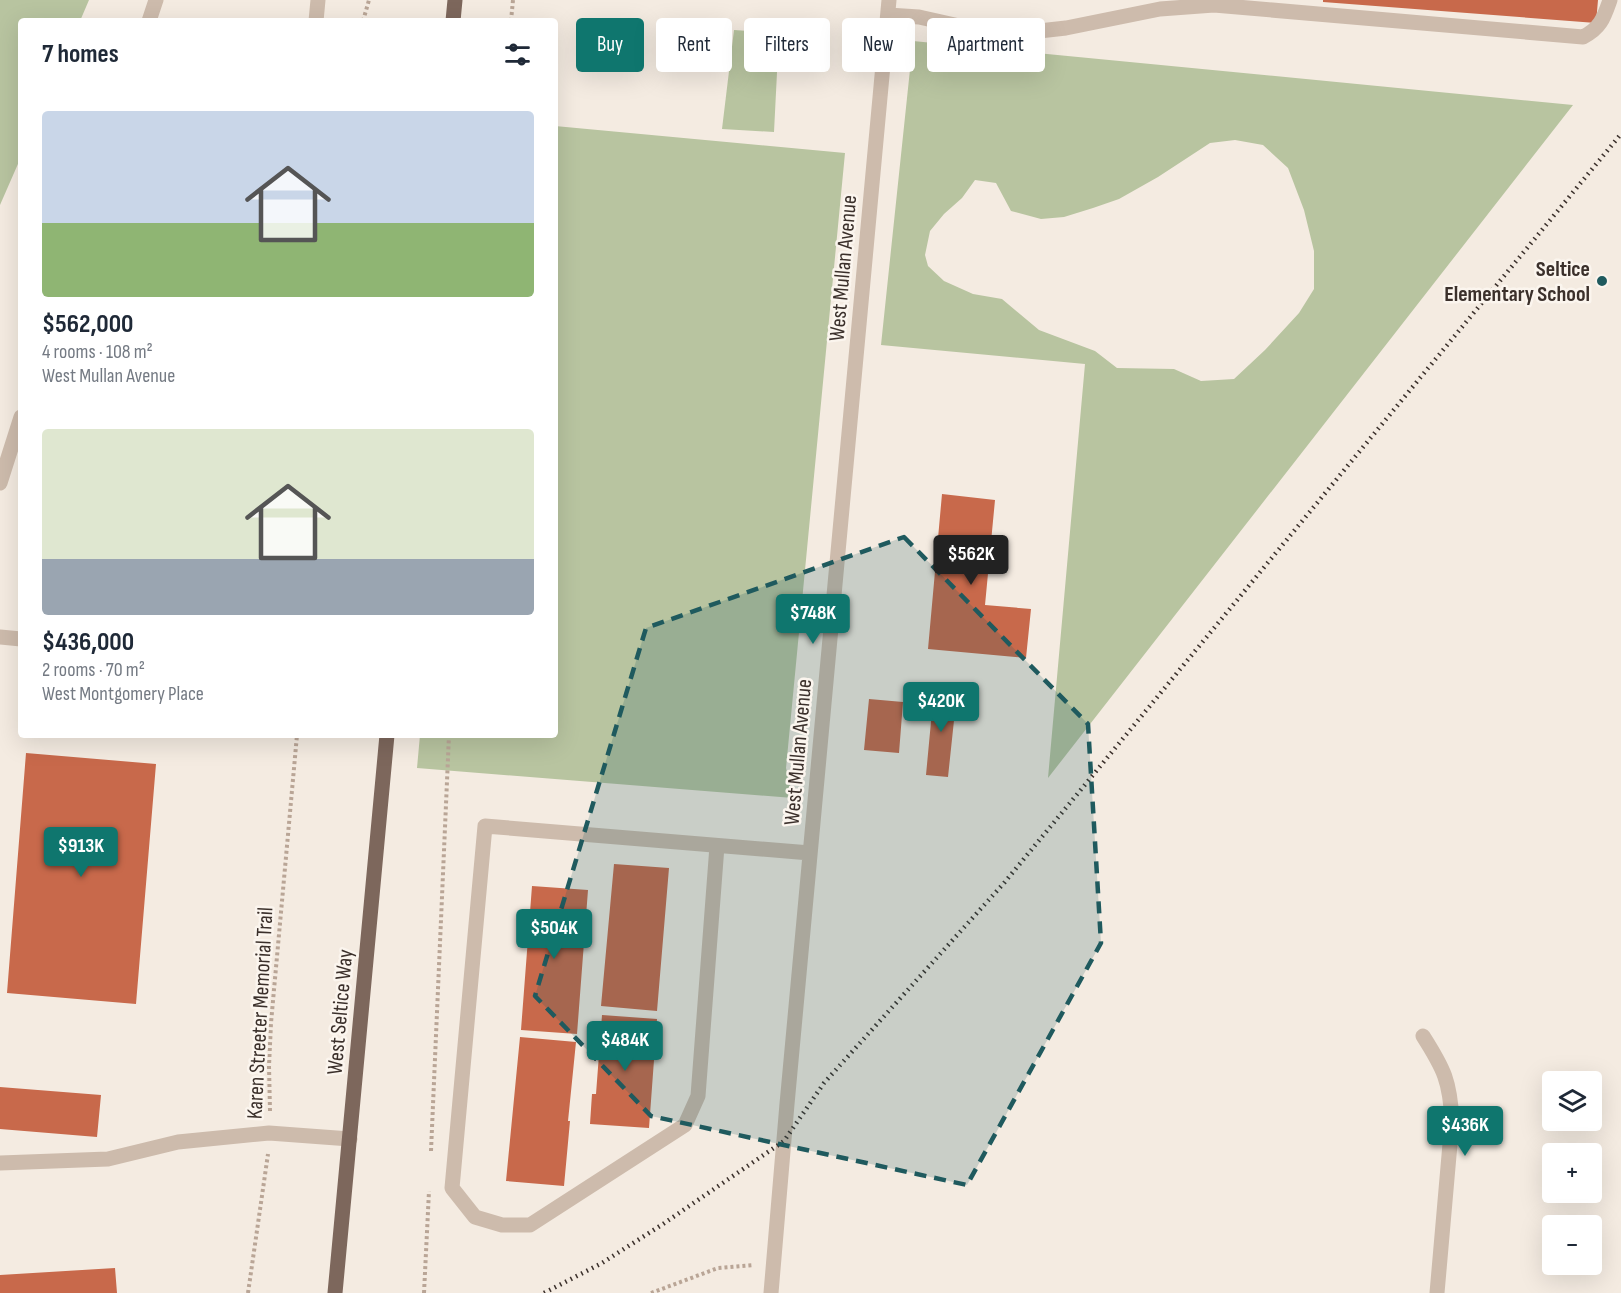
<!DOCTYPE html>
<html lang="en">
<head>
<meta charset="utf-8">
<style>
  body { margin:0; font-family:"Sofia Sans Condensed",sans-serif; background:#f2f2f3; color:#1f2937; height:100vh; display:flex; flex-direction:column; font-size:22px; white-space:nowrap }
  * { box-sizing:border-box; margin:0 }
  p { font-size:20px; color:#747a83 }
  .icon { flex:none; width:33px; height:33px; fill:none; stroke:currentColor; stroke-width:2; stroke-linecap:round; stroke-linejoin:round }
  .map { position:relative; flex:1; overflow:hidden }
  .details { position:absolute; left:18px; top:18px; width:540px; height:720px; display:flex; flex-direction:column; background:#fff; border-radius:6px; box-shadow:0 6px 24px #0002 }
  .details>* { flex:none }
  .hud { position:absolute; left:576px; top:18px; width:570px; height:54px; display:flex; gap:12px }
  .fabs { position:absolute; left:1542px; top:1071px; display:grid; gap:12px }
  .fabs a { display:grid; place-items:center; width:60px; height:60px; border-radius:6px; background:#fff; box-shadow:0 6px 24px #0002; font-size:30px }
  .price { position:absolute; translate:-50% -51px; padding:0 14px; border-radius:6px; background:#0f766e; color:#fff; font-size:20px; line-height:39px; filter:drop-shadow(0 2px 3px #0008) }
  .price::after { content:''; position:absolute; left:50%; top:36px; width:18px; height:14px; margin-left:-9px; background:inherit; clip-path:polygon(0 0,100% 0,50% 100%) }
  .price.active { background:#222; color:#fff }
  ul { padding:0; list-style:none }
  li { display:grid; align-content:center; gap:12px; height:318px; padding:0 24px }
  li span { display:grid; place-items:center; height:186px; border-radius:6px; color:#555 }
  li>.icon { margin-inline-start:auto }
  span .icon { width:108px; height:108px; fill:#fffc; stroke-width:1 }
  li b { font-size:26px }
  h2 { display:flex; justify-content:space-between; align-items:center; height:72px; padding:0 24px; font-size:26px }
  .tag { padding:0 21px; border-radius:6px; background:#fff; box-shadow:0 6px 24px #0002; font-size:21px; line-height:54px }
  .tag.active { background:#0f766e; color:#fff }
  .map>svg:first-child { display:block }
</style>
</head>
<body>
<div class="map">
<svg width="1621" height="1293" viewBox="0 0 1621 1293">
  <rect width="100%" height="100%" fill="#f4ebe1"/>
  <path fill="#b8c4a0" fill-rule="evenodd" d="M0,0H89L80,21H21V157L0,205Z
    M734,30L779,33L774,132L722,129Z
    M913,41L1573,105L1048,778L1085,364L881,345ZM1235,140L1263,145L1288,168L1304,210L1314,251V289L1299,313L1265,350L1234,379L1201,381L1174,369L1117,368L1095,351L1039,330L1002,299L973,294L944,281L928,266L925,255L930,231L944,214L962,198L975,180L996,183L1011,211L1041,219L1064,217L1093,208L1119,199L1158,177L1210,143Z
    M555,126L845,153L786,768L793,798L417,768L420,735H555Z"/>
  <path fill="#c8694b" d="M1323,0H1598L1596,23L1323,2Z
    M942,494L995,500L985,605L1031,609L1026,658L928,649Z
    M934,690L957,692L948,777L926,775Z
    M869,699L903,702L899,753L864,750Z
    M26,753L156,764L136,1004L7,993Z
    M614,864L669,868L657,1011L601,1006Z
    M532,886L588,890L577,1034L521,1030Z
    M602,1015L657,1019L649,1128L590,1124L592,1094H596Z
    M520,1037L576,1042L568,1121H570L564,1186L506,1181Z
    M0,1087L101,1095L97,1137L0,1129Z
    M115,1268L117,1293H0V1275Z"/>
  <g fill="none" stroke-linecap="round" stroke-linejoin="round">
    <path stroke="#b9a596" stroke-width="4" stroke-dasharray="3 3" stroke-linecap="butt" d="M363,21L369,0
      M511,21L513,0
      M270,1111L269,1066L271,1023L297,735
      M431,1151L449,735
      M248,1293L268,1154
      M424,1293L429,1191
      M651,1293L718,1268L754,1265"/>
    <path stroke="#cdbbac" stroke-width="15" d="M888,15L919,17L995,34L1030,32L1066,28L1160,9L1214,5L1583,37C1601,28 1604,17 1610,0
      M149,21L156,0
      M316,21L318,0
      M0,483L21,417
      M0,637L21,639
      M717,846L698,1096L685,1125L530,1225H502L475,1217L452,1188L485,826L810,853
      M1423,1036C1444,1069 1450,1081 1452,1121L1437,1293
      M0,1163L108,1159L178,1142L269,1133L350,1139
      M771,1293L787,1104L889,0"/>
    <path stroke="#7d675c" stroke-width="15" d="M453,21L455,0
      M335,1293L387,735"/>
    <path stroke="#3b302b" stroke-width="4.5" stroke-dasharray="1.5 4.5" stroke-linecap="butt" d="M544,1293L602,1263L663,1224L784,1141L824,1083L1004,883L1621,134"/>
  </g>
  <path fill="#1f5a5e" fill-opacity="0.2" stroke="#1f5a5e" stroke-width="4.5" stroke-dasharray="12 8" stroke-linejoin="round" d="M904,537L1088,724L1101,943L967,1185L651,1116L535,996L646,628Z"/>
  <circle fill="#1f5a5e" stroke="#fbf5ee" stroke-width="2" cx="1602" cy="281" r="6"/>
  <g text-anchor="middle" stroke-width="5" stroke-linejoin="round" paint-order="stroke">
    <g font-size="22" fill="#3b302b" stroke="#fbf5ee">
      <text transform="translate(842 268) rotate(-85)" y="8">West Mullan Avenue</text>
      <text transform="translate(797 752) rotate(-85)" y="8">West Mullan Avenue</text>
      <text transform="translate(339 1012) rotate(-85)" y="8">West Seltice Way</text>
      <text transform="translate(259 1013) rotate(-87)" y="8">Karen Streeter Memorial Trail</text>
    </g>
    <g font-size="22" font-weight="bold" fill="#3b302b" stroke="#fbf5ee" text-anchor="end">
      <text x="1590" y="276">Seltice<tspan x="1590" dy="25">Elementary School</tspan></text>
    </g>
  </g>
</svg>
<div class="fabs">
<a><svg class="icon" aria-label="layers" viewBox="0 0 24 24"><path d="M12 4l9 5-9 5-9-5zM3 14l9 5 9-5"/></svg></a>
<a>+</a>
<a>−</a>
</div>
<b class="price active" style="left:971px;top:586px">$562K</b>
<b class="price" style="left:813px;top:645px">$748K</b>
<b class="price" style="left:941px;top:733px">$420K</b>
<b class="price" style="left:81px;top:878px">$913K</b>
<b class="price" style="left:554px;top:960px">$504K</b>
<b class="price" style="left:625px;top:1072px">$484K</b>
<b class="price" style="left:1465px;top:1157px">$436K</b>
<div class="hud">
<a class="tag active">Buy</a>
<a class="tag">Rent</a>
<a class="tag">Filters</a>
<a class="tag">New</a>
<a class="tag">Apartment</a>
</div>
<section class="details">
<h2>7 homes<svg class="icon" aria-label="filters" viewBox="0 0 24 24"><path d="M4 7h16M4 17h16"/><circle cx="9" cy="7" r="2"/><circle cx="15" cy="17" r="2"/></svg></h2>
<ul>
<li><span style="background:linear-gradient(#c9d6e8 60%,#8fb573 0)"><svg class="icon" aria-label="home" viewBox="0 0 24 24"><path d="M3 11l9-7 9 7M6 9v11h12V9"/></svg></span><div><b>$562,000</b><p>4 rooms · 108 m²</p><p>West Mullan Avenue</p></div></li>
<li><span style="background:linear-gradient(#dfe7d0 70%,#9aa5b1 0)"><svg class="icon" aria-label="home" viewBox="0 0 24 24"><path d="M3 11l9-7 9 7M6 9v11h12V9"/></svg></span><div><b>$436,000</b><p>2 rooms · 70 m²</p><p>West Montgomery Place</p></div></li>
</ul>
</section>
</div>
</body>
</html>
